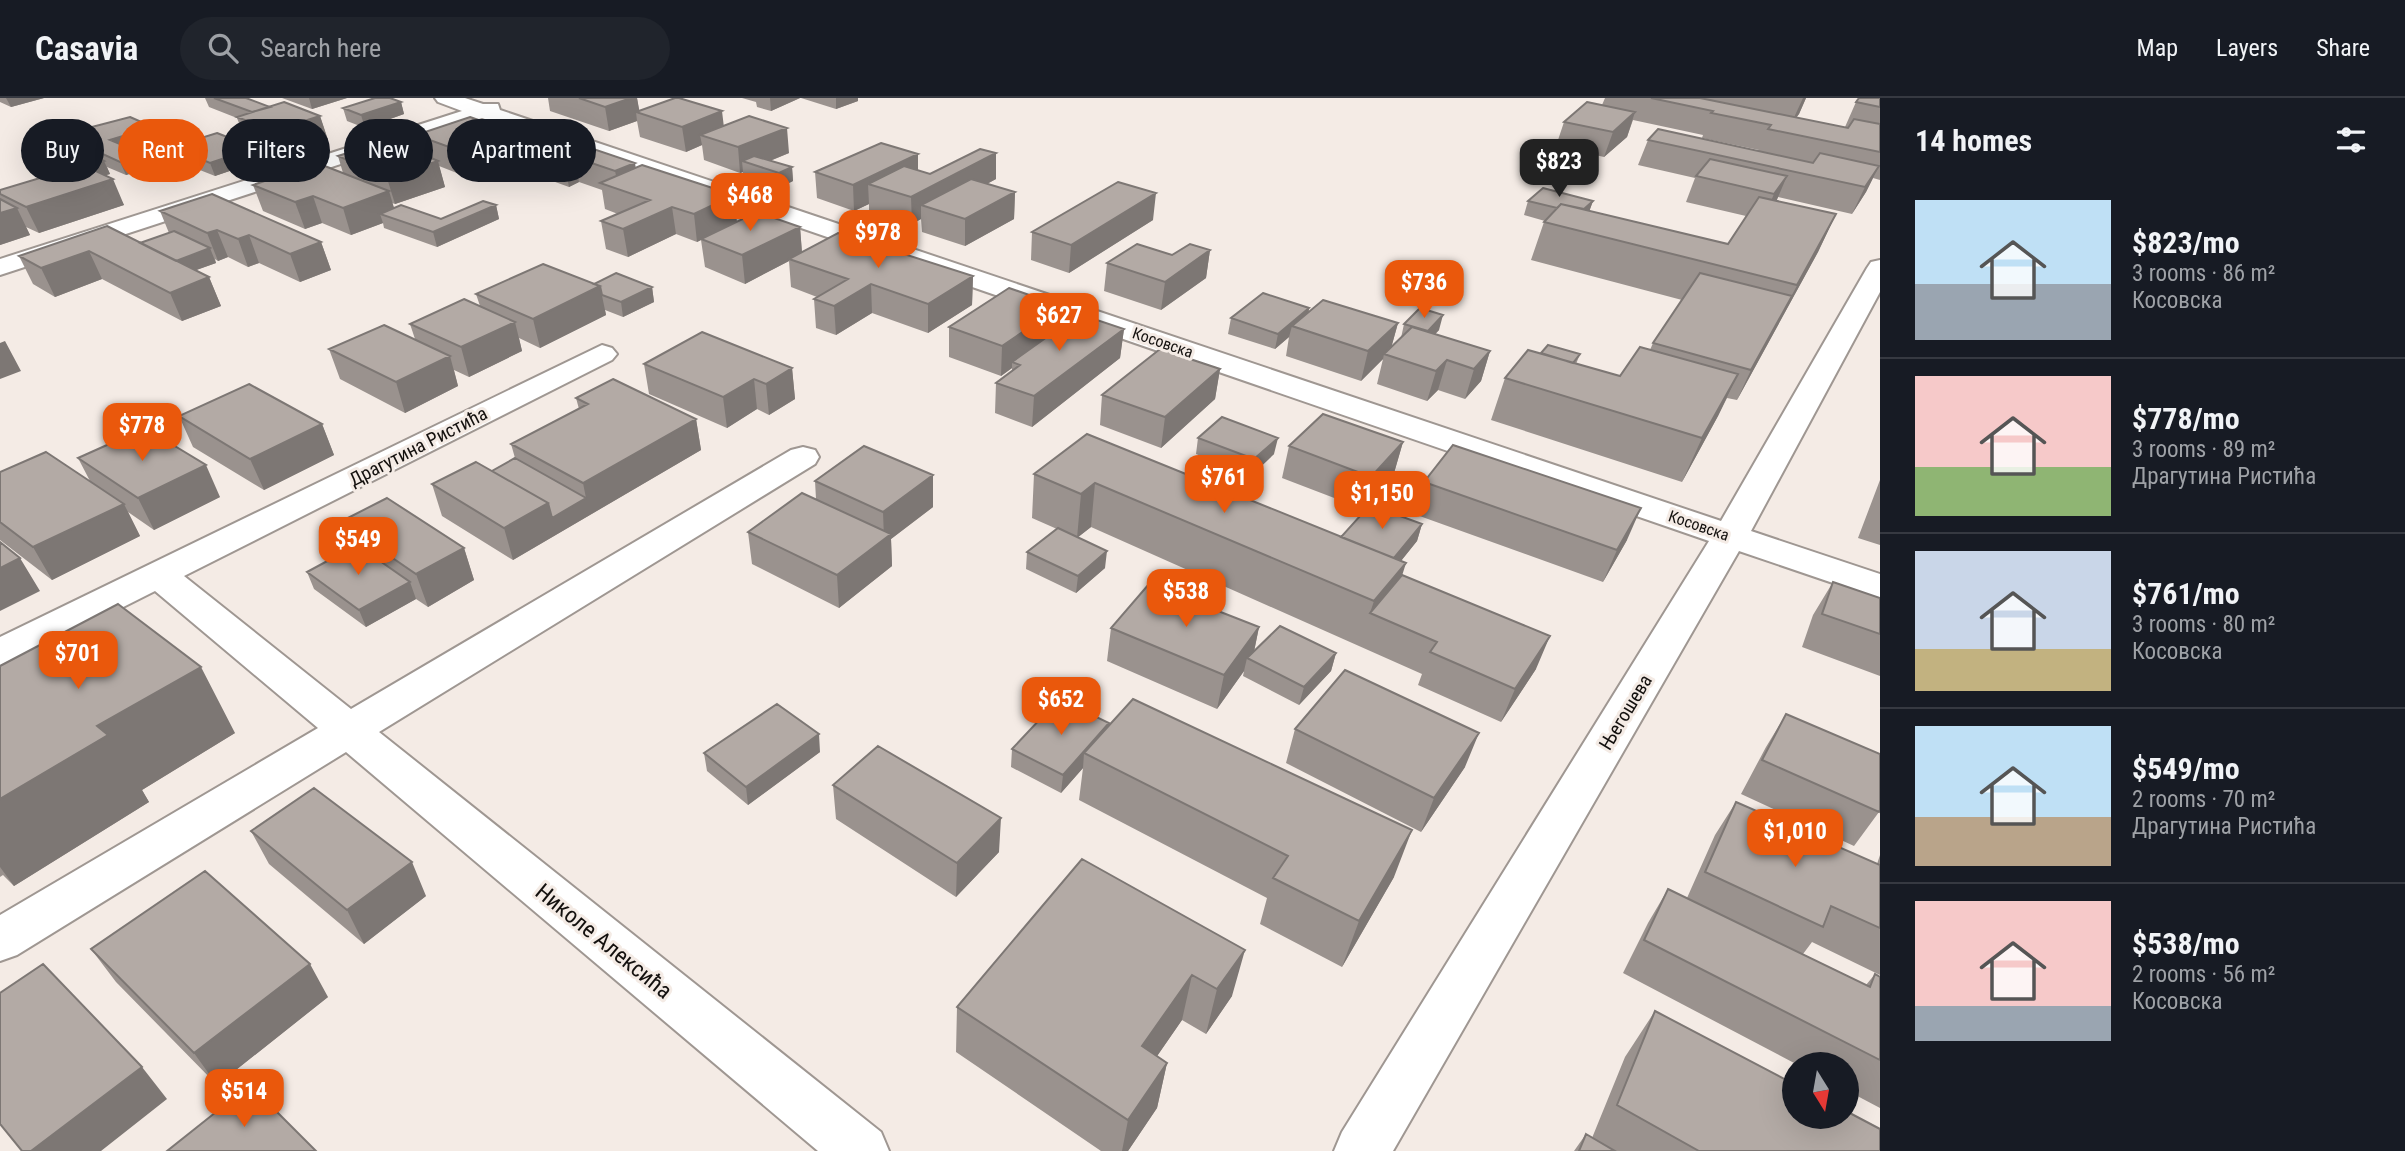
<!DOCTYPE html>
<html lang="en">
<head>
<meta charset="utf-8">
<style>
  body { margin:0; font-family:"Roboto Condensed",sans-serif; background:#20242c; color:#f1f3f6; height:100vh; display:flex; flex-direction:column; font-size:26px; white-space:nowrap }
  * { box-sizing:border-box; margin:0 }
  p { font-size:23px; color:#9ea1a6 }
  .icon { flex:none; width:38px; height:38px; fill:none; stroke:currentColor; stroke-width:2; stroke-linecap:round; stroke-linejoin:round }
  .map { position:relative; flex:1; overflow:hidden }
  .panel { display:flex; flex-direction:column; background:#171b24; width:525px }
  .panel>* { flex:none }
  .guide { position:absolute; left:21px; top:21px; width:665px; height:63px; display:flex; gap:14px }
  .needle { width:46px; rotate:169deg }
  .buttons { position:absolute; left:1782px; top:954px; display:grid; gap:14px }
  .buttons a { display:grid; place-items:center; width:77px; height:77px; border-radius:50%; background:#171b24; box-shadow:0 7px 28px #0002; font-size:35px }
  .price { position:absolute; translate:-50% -60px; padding:0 16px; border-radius:14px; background:#ea580c; color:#fff; font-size:23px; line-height:46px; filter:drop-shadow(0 2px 4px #0008) }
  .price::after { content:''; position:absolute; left:50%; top:42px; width:21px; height:16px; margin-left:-10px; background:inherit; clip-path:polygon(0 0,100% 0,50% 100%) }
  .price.selected { background:#222; color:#fff }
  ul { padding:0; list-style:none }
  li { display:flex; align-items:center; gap:21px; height:175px; padding:0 35px }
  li+li { border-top:2px solid #363941 }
  li span { display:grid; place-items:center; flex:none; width:196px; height:140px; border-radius:0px; color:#555 }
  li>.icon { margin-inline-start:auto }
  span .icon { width:84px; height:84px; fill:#fffc; stroke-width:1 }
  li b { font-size:30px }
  h2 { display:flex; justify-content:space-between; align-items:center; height:84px; padding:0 35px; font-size:30px }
  .pill { padding:0 24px; border-radius:32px; background:#171b24; box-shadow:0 7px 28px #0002; font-size:24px; line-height:63px }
  .pill.selected { background:#ea580c; color:#fff }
  header { display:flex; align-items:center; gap:42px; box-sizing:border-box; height:98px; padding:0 35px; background:#171b24; border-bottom:2px solid #363941 }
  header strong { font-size:33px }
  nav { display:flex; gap:38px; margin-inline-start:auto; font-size:24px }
  .search { width:490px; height:63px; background:#20242c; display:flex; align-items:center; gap:18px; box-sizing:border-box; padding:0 24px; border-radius:38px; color:#9ea1a6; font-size:26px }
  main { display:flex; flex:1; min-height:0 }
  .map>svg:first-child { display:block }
</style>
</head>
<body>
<header>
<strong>Casavia</strong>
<div class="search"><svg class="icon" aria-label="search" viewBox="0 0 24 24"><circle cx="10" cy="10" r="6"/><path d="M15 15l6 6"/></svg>Search here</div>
<nav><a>Map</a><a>Layers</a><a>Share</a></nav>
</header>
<main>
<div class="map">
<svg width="1880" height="1053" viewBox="0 0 1880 1053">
  <rect width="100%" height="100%" fill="#f4ebe5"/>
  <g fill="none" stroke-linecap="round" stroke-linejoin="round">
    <g stroke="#9f9792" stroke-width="4">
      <path id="minor" d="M435,0H465L483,6H498L500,12L1721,423L1867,170L1871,164L1880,162V194L1751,433L1880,476V501L1739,453L1393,1053H1334L1342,1034L1709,443L482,20L0,177V161L462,13L438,4Z
        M602,247L612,250L617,256L612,262L184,478L351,611L791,352L803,349L815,352L819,359L815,366L379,634L881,1034L889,1053H818L346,654L17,857L0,863V817L318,630L155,493L14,564L0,568V539Z"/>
    </g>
    <use href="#minor" fill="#fff" fill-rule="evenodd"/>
  </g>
  <path fill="#9a928e" d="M0,0H44L11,9L0,4Z
    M205,0H246L270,9L320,18L328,42L281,58L246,43L237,20L209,9Z
    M282,0H347L312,11Z
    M548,0H637L639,13L724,28L789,55L770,63L792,69L793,83L781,89L743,77V74L740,75L704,62L702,47L686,54L640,39L637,23L609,33L550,13Z
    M742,0H800L771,13L757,9L756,4Z
    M801,0H858V3L836,11Z
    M1605,0H1806L1799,16L1796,20L1848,30L1849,29H1845L1856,4L1880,0V82L1873,80L1866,94L1852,116L1778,99L1776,103L1836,116L1818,154L1737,302L1727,300L1718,318L1682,384L1491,322L1505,280L1541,255L1580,256L1576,266L1620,278L1650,252L1653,245L1682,202L1531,162L1544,124L1545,123L1524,117L1528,103H1593L1589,113L1728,146L1746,118L1686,104L1695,80L1638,67L1648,42L1758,53L1759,52L1702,40L1703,37L1633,22L1627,39L1604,59L1556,48L1564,24L1602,7Z
    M401,4L404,16L365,30L347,23L343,10Z
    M153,29L158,42L130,50L144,56L149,70L126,77L107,69L110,76L106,77L124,107L39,135L26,129L30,137L0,147V92L66,72L62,63L82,58L67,51L61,37Z
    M416,37L514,40L636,70L737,124L800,129L802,154L973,178L972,207L928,235L872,215L836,237L816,230L814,201L817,199L791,189L789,163L745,186L705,169L701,142L697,144L676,136L628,159L606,151L601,123L618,116L605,111L602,92L579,84L569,89L511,68L510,63L467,79L439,68L445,89L395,106L392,105L394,110L441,121L496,107L499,121L437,149L384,130L383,125L351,137L322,125L305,131L263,113L253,87L343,75L338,58L422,56Z
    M172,49L255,50L259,63L215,78L177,63Z
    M996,55V81L987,86L1015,94L1014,121L965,148L922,134L921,121L912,126L869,112V106L854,113L817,100L815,74L918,56V72L930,76Z
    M160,113L321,144L331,172L300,184L259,165L248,169L228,159L218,163L215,161L216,165L196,172L209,179L221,208L182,223L102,181L55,199L33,186L19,158L140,145L169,135Z
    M1153,122L1069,175L1031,162L1032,134Z
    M1210,152L1206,180L1161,212L1104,193L1107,165Z
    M594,186L652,189L654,204L623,219L605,212L606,217L540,250L519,240L522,253L469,279L454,272L458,288L405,315L340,281L329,251L415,241L410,226L480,208L476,196Z
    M1309,210V214L1398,225L1391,250L1401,240L1404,226L1439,232L1435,236L1490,253L1481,283L1465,301L1438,292L1427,303L1377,286L1383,261L1361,283L1286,258L1289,239L1275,251L1228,236L1231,220Z
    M1060,224L1124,231L1120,260L1032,329L995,315L996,285L1012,273V270L1001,278L949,259V229Z
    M644,266L792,270L795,301L769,317L757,311L727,330L649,296Z
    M1220,271L1215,301L1161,350L1100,327L1102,297Z
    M576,300L696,321L701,352L513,462L442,418L432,386L492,373L515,360L511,346L579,311Z
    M179,318L322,326L334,357L264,392L193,349Z
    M1087,336L1341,439L1422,426L1417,443L1401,463L1402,477L1536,571L1501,624L1418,587L1422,576L1091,429L1078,439L1105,470L1076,495L1026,471L1027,454L1057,431L1032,420L1034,376Z
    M1198,340L1274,356L1251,378L1196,356Z
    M1403,344L1394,375L1363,411L1282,380L1289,348Z
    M78,360L220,399L154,432L128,414L140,438L52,482L0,442V374L90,383Z
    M933,377V409L891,441L892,468L839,510L752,466L748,434L816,401L815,383Z
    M1880,382V447L1858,440Z
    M1424,384L1627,442L1603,484L1414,416Z
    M340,424L464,450L474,482L428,509L416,501L366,529L314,491L307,474L350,451Z
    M1833,484L1880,500V578L1802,549L1813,517Z
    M1259,529L1254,554L1336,555L1331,573L1299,607L1243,578L1244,573L1217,611L1107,563L1111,530Z
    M0,568L235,635L142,692L149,704L14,788L3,777L0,779Z
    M1786,616L1879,714L1854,748L1741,696L1766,649Z
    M1109,625L1108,628L1394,779L1342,869L1260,826L1267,800L1079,702L1083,670L1061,695L1011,669L1012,651Z
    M1295,631L1465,669L1421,734L1286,665Z
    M820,654L748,707L707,673L704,655Z
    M833,687L999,754L956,799L836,721Z
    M1736,704L1877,766L1880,757V877L1812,844L1803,856L1866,887L1875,876L1880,879V1010L1846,992V966H1796L1623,875L1648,825L1668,791L1687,800L1715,737Z
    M251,733L426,798L364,846L269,766Z
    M1082,761L1232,898L1206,936L1182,922L1157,958L1167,965L1157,1010L1128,1053H1101L956,954L957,909Z
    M91,851L328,899L217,987L116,884Z
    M1655,913L1880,1053H1574L1586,1036L1592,1040L1625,959Z"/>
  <path fill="#7d7774" d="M6,0H44L11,9Z
    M309,0H347L312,11Z
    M631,0H637L640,16L636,14L637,23L609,33L605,9Z
    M770,0H800L771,13Z
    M836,0H858V3L836,11Z
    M1803,0H1806L1799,16L1791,26Z
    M401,4L404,16L365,30L361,17Z
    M722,13L725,38L700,37L702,47L686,54L682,29Z
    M1635,14L1627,39L1604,59L1613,34Z
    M320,18L328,42L281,58L273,33Z
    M153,29L158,42L115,55L110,42Z
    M787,30L789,55L757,68L742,63L743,74L740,75L738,49Z
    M513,34L516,46L506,43L510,63L467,79L460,53Z
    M255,50L259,63L215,78L210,65Z
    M996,55V81L937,112L921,107V121L912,126L911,99Z
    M144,56L149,70L126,77L120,64Z
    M918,56V82L868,86L869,106L854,113L853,87Z
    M574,59L579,84L569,89L564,63Z
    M104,63L110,76L83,84L77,71Z
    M438,63L445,89L395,106L387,80Z
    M635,65L639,90L619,91L615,73Z
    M1879,68L1866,94L1852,116L1865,89Z
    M792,69L793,83L781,89L779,75Z
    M1787,78L1776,104L1763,122L1774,96Z
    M113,81L124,107L39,135L26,109Z
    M389,93L397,120L380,116L383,125L351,137L343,110Z
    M1015,94L1014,121L965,148V121Z
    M1156,95L1153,122L1069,175L1071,147Z
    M734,97L737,124L697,144L694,116Z
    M313,98L322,125L305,131L295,104Z
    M1593,103L1588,117L1579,116Z
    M496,107L499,121L437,149L433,134Z
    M672,109L676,136L628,159L623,131Z
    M17,110L30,137L0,147V115Z
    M1836,116L1818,154L1737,302L1751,272Z
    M800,129L802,156L789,161V163L745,186L742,157Z
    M217,132L228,159L218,163L207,135Z
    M249,137L259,165L248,169L238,141Z
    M321,144L331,172L300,184L290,156Z
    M210,150L216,165L177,179L171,165Z
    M1210,152L1206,180L1161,212L1165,184Z
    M89,153L102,181L55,199L41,170Z
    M973,178L972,207L928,235V206Z
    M209,179L221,208L182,223L170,195Z
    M871,186L872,215L836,237L834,208Z
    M600,188L606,217L540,250L533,221Z
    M652,189L654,204L623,219L621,204Z
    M1061,208L1059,237L1051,236L1045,234L1044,247L1012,264V270L1001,278L1002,248Z
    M1309,210L1306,225L1292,228L1289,239L1275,251L1278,236Z
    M1443,217L1439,232L1423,249L1428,233Z
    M515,224L522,253L469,279L461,249Z
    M1398,225L1390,254L1384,256L1383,261L1361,283L1368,253Z
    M1124,231L1120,260L1032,329L1034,298Z
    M5,243L21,273L0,281V245Z
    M1490,253L1481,283L1465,301L1474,271Z
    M450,258L458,288L405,315L396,284Z
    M1447,262L1438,292L1427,303L1436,273Z
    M792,270L795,301L769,317L766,286Z
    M1220,271L1215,301L1161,350L1165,319Z
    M1738,276L1718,318L1682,384L1702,340Z
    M754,281L757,311L727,330L723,299Z
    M696,321L701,352L513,462L504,430L548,405L586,400L583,385Z
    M322,326L334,357L264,392L250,361Z
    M1278,340L1274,356L1251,378L1254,361Z
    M1403,344L1394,375L1363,411L1371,379Z
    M206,367L220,399L154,432L138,400Z
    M933,377V409L891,441L892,468L839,510L837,477L884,440L883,414Z
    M1095,385L1091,429L1077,440L1081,396Z
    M124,406L140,438L52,482L33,449Z
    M1641,410L1627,442L1603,484L1617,452Z
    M1422,426L1417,443L1388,479L1393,461Z
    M464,450L474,482L428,509L416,476Z
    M1107,453L1105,470L1076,495L1078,478Z
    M20,460L40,493L0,513V470Z
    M1406,465L1392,510L1370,515L1374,503Z
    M410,484L416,501L366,529L359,512Z
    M1259,529L1252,563L1247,560L1244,573L1217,611L1224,577Z
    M1550,538L1536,571L1501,624L1515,591Z
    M1336,555L1331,573L1299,607L1304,589Z
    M201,569L235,635L142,692L149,704L14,788L0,769V701L97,628Z
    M1109,625L1107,643L1084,655L1083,670L1061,695L1063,677Z
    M1479,635L1465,669L1421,734L1434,700Z
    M819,636L820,654L748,707L746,689Z
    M1001,720L999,754L956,799L957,765Z
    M1412,732L1394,779L1342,869L1359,823Z
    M412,764L426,798L364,846L347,812Z
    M1245,852L1232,898L1206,936L1217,891Z
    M310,866L328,899L217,987L194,955Z
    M1192,877L1182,922L1133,993L1142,948Z
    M1167,965L1157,1010L1128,1053H1122L1128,1022Z
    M142,969L167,1001L101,1053H31Z"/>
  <path fill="#b3aaa5" stroke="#7d7774" stroke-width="2" d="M214,0H246L270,9L252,14Z
    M375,0H390L401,4L361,17L343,10Z
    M579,0H631L605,9Z
    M675,0H679L722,13L682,29L636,14Z
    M1651,0H1700L1848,30L1854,21L1880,26V54L1768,31L1771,27L1711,15L1713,13Z
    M1859,0H1880V9L1856,4Z
    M284,4L320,18L273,33L237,19Z
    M1587,4L1635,14L1613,34L1564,24Z
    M749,18L787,30L738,49L700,37Z
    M130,19L153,29L110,42L144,56L120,64L61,37Z
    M470,19L513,34L460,53L416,37Z
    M1658,31L1813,65L1820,55L1879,68L1865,89L1648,42Z
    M537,32L635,65L615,73L574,59L564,63L506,43Z
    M217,35L255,50L210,65L172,49Z
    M389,42L438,63L387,80L338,58Z
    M881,45L918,56L853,87L815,74Z
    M980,51L996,55L911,99L868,86L904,68L930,76Z
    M89,55L104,63L86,68L83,67L74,69L62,63Z
    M754,58L792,69L779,75L742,63Z
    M1710,61L1787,78L1774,96L1696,78Z
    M317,65L389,93L343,110L313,98L295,104L253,87Z
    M83,67L113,81L26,109L0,96V92Z
    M642,67L734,97L694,116L672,109L623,131L601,123L650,102L600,85Z
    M971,81L1015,94L965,121L921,107Z
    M1118,84L1156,95L1071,147L1032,134Z
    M1543,90L1593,103L1584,111L1561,106L1557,110L1528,103Z
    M212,96L321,144L290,156L249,137L238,141L217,132L207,135L160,113Z
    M1759,99L1836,116L1797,187L1544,124L1561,106L1728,146Z
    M0,101L17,110L0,115Z
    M483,103L496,107L433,134L380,116L401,107L441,121Z
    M757,114L800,129L742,157L701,141Z
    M107,128L209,179L170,195L89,153L41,170L19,158Z
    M174,133L210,150L176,163L140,145Z
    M838,135L973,178L928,206L871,186L834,208L814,201L848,181L789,161Z
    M1137,146L1172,157L1190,146L1210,152L1165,184L1107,165Z
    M543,166L600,188L533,221L476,196Z
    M616,175L652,189L621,204L602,197L600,188L594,186Z
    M1700,175L1792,198L1751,272L1653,245Z
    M1009,190L1061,208L1002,248L949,229Z
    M1263,195L1309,210L1278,236L1231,220Z
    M464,201L515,224L461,249L410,226Z
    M1323,202L1398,225L1368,253L1292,228Z
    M1420,210L1443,217L1428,233L1404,226Z
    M1073,214L1124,231L1034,298L996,285L1020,267L1012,264L1051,236L1045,234Z
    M384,227L450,258L396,284L329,251Z
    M1412,229L1490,253L1474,271L1447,262L1436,273L1384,256Z
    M702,234L792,270L766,286L754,281L723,299L644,266Z
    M1548,247L1580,256L1573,265L1541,255Z
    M1640,249L1738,276L1702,340L1505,280L1528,252L1620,278Z
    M1160,251L1220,271L1165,319L1102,297Z
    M613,281L696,321L583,385L511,346L588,306L576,300Z
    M249,286L322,326L250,361L179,318Z
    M1323,316L1403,344L1371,379L1289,348Z
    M1222,319L1278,340L1254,361L1198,340Z
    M145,330L206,367L138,400L78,360Z
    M1087,336L1406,465L1374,503L1095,385L1081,396L1034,376Z
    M1453,347L1641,410L1617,452L1424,384Z
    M864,348L933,377L883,414L815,383Z
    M46,354L124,406L33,449L0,424V374Z
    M515,360L586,400L552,420L548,405L492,373Z
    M476,364L548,405L504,430L432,386Z
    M802,395L891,436L837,477L748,434Z
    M387,400L464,450L416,476L340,424Z
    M1370,407L1422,426L1394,460L1341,439Z
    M1058,430L1107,453L1078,478L1027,454Z
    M0,444L20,460L0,470Z
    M357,447L410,484L359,512L307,474Z
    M1402,477L1550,538L1515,591L1430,554L1437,544L1370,515Z
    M1833,484L1880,500V536L1822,516Z
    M1149,486L1259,529L1224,577L1111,530Z
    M118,506L201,569L97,628L108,637L0,701V568Z
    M1280,528L1336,555L1304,589L1247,560Z
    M1345,572L1479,635L1434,700L1295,631Z
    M1059,601L1109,625L1063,677L1012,651Z
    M1133,601L1412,732L1359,823L1273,780L1288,758L1084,655Z
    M777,606L819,636L746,689L704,655Z
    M1786,616L1880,656V712L1879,714L1762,662Z
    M878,648L1001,720L957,765L833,687Z
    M314,690L412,764L347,812L251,733Z
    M1736,704L1880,767V830L1831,808L1823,829L1705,774Z
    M1082,761L1245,852L1217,891L1192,877L1142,948L1167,965L1128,1022L957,909Z
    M205,773L310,866L194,955L91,851Z
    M1668,791L1870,889L1875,876L1880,879V962L1644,842Z
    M43,866L142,969L31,1053H22L0,1026V895Z
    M1655,913L1794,986V1018H1846V1013L1880,1031V1053H1699L1617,1007Z
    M250,987L316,1053H167Z
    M1586,1036L1615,1053H1579Z"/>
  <g text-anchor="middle" stroke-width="6" stroke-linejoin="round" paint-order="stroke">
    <g font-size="16" fill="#13100e" stroke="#f4ebe5">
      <text transform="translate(1163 244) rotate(19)" y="6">Косовска</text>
      <text transform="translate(1699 427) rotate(19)" y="6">Косовска</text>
    </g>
    <g font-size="19" fill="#13100e" stroke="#f4ebe5">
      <text transform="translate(418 348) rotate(-27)" y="7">Драгутина Ристића</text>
      <text transform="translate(1625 614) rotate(-59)" y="7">Његошева</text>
    </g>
    <g font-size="23" fill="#13100e" stroke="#f4ebe5">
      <text transform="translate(604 843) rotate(39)" y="8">Николе Алексића</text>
    </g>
  </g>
</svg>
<div class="buttons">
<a><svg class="needle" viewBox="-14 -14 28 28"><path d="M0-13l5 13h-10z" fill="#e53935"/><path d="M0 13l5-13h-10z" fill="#9ea1a6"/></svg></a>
</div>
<b class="price selected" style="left:1559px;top:101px">$823</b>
<b class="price" style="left:750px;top:135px">$468</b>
<b class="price" style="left:878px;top:172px">$978</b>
<b class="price" style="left:1424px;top:222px">$736</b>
<b class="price" style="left:1059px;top:255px">$627</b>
<b class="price" style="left:142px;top:365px">$778</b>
<b class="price" style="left:1224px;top:417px">$761</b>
<b class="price" style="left:1382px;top:433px">$1,150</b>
<b class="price" style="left:358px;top:479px">$549</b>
<b class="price" style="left:1186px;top:531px">$538</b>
<b class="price" style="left:78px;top:593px">$701</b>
<b class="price" style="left:1061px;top:639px">$652</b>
<b class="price" style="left:1795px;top:771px">$1,010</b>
<b class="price" style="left:244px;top:1031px">$514</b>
<div class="guide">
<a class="pill">Buy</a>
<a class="pill selected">Rent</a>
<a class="pill">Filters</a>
<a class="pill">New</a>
<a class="pill">Apartment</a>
</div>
</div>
<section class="panel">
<h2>14 homes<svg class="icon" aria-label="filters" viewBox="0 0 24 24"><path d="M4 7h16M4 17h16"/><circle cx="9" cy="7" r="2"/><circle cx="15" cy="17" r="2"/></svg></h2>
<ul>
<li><span style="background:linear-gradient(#bfe0f5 60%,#9aa5b1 0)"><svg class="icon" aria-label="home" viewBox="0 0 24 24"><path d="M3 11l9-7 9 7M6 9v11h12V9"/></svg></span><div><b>$823/mo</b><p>3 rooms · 86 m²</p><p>Косовска</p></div></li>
<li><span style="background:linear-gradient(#f6c9c9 65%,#8fb573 0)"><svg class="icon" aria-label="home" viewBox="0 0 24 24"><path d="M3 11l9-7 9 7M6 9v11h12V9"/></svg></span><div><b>$778/mo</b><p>3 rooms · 89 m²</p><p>Драгутина Ристића</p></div></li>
<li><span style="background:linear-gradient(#c9d6e8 70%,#c2b280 0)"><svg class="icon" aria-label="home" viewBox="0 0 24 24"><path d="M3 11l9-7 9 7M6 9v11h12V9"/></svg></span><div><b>$761/mo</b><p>3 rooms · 80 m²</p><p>Косовска</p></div></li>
<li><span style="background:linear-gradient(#bfe0f5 65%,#b9a48a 0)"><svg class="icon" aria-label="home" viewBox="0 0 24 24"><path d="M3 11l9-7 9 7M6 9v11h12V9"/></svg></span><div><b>$549/mo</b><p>2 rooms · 70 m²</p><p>Драгутина Ристића</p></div></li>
<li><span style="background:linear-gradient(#f6c9c9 75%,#9aa5b1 0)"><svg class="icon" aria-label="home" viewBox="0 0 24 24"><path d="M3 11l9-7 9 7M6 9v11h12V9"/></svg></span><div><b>$538/mo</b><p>2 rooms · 56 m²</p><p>Косовска</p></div></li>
</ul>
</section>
</main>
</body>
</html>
